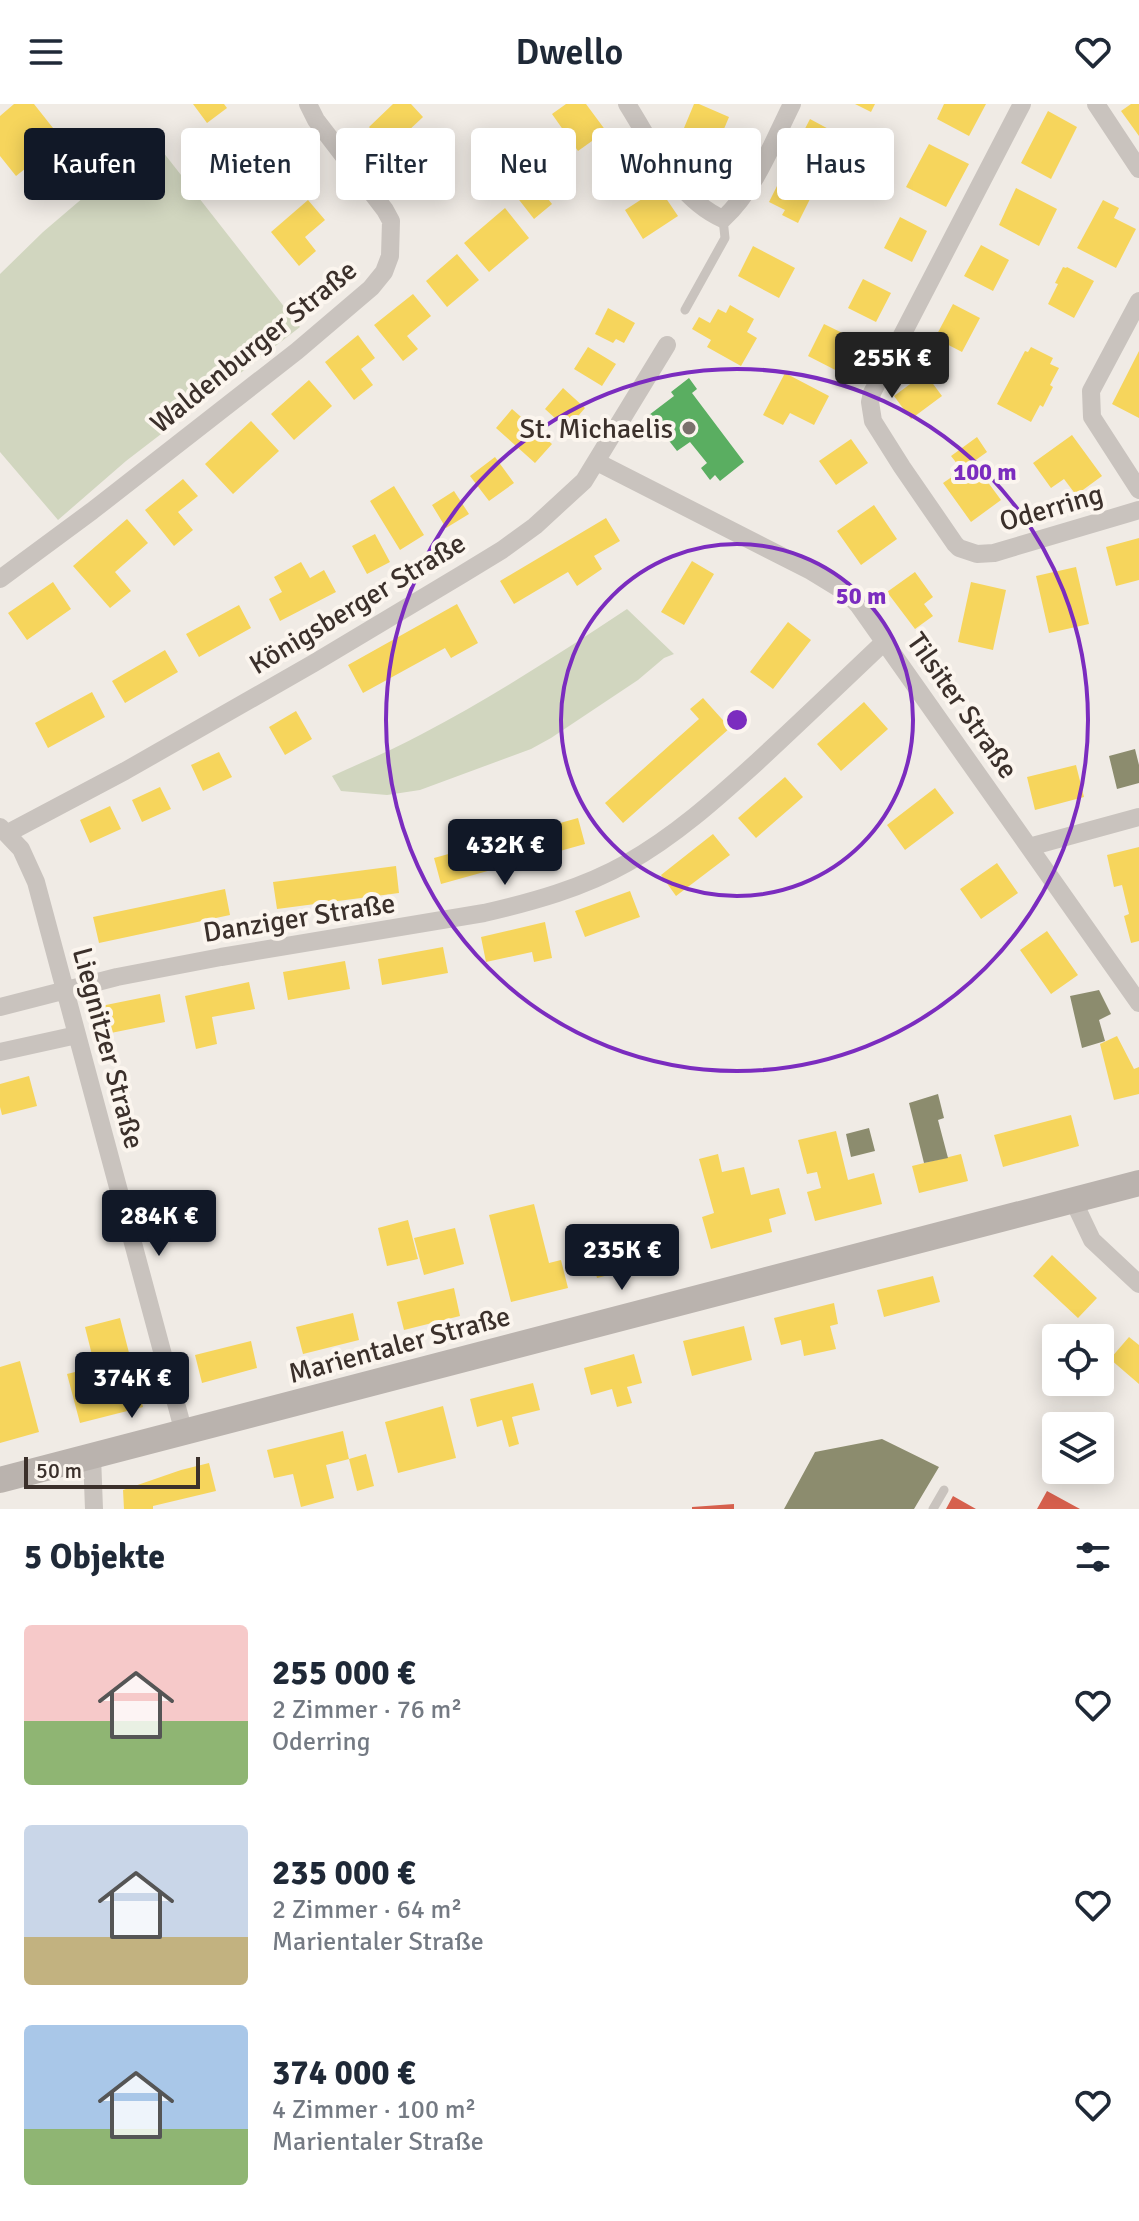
<!DOCTYPE html>
<html lang="de">
<head>
<meta charset="utf-8">
<style>
  body { margin:0; font-family:Signika,sans-serif; background:#f2f2f3; color:#1f2937; height:100vh; display:flex; flex-direction:column; font-size:30px; white-space:nowrap }
  * { box-sizing:border-box; margin:0 }
  p { font-size:26px; color:#747a83 }
  .icon { flex:none; width:44px; height:44px; fill:none; stroke:currentColor; stroke-width:2; stroke-linecap:round; stroke-linejoin:round }
  .map { position:relative; height:1405px; overflow:hidden }
  .drawer { display:flex; flex-direction:column; background:#fff; flex:1 }
  .drawer>* { flex:none }
  .guide { position:absolute; left:24px; top:24px; width:1092px; height:72px; display:flex; gap:16px }
  .buttons { position:absolute; left:1042px; top:1220px; display:grid; gap:16px }
  .buttons a { display:grid; place-items:center; width:72px; height:72px; border-radius:8px; background:#fff; box-shadow:0 4px 20px #0003; font-size:40px }
  .scale { position:absolute; left:24px; bottom:20px; width:176px; box-sizing:border-box; padding-left:8px; border:4px solid #3b302b; border-top:0; font-size:22px; line-height:28px; white-space:nowrap; color:#3b302b; -webkit-text-stroke:6px #fbf5ee; paint-order:stroke }
  .price { position:absolute; translate:-50% -68px; padding:0 18px; border-radius:8px; background:#111827; color:#fff; font-size:26px; line-height:52px; filter:drop-shadow(0 2px 4px #0008) }
  .price::after { content:''; position:absolute; left:50%; top:48px; width:24px; height:18px; margin-left:-12px; background:inherit; clip-path:polygon(0 0,100% 0,50% 100%) }
  .price.current { background:#222; color:#fff }
  ul { padding:0; list-style:none }
  li { display:flex; align-items:center; gap:24px; height:200px; padding:0 24px }
  li span { display:grid; place-items:center; flex:none; width:224px; height:160px; border-radius:8px; color:#555 }
  li>.icon { margin-inline-start:auto }
  span .icon { width:96px; height:96px; fill:#fffc; stroke-width:1 }
  li b { font-size:34px }
  h2 { display:flex; justify-content:space-between; align-items:center; height:96px; padding:0 24px; font-size:34px }
  .chip { padding:0 28px; border-radius:8px; background:#fff; box-shadow:0 4px 20px #0003; font-size:28px; line-height:72px }
  .chip.current { background:#111827; color:#fff }
  header { display:flex; justify-content:space-between; align-items:center; height:104px; padding:0 24px; background:#fff; font-size:36px; font-weight:600 }
  .map>svg:first-child { display:block }
</style>
</head>
<body>
<header><svg class="icon" aria-label="menu" viewBox="0 0 24 24"><path d="M4 6h16M4 12h16M4 18h16"/></svg>Dwello<svg class="icon" aria-label="heart" viewBox="0 0 24 24"><path d="M12 20l-8-8c-3-5 5-10 8-4 3-6 11-1 8 4z"/></svg></header>
<div class="map">
<svg width="1139" height="1405" viewBox="0 0 1139 1405">
  <rect width="100%" height="100%" fill="#f0ebe5"/>
  <path fill="#d1d6bf" d="M163,48L300,223L126,357L58,416L0,348V170L43,128L84,93L123,79Z
    M627,505L674,550L664,554L638,576L551,634L531,645L420,686L387,691L341,687L332,672C362,658 393,646 422,630C493,593 560,549 627,505Z"/>
  <path fill="#f6d55c" d="M14,0H34L53,24L26,46L35,57L16,72L0,52V12Z
    M193,0H224L227,4L207,19Z
    M393,0H411L423,13L389,45L369,23Z
    M566,0H586L606,27L578,47L552,10Z
    M694,0H699L729,13L713,51L679,36Z
    M855,0H875L871,8Z
    M944,0H986L969,32L937,15Z
    M1131,0H1139V32L1121,7Z
    M1048,7L1077,23L1051,75L1021,59Z
    M810,15L836,29L818,63L792,50Z
    M269,24L287,48L268,63L282,80L266,93L234,51Z
    M929,40L969,60L946,103L906,83Z
    M540,58L559,81L545,91L552,100L534,115L509,83Z
    M781,74L813,89L798,119L782,111L785,106L769,98Z
    M659,84L678,112L643,135L625,106Z
    M1016,84L1057,105L1039,142L999,121Z
    M308,96L325,116L305,133L316,147L299,162L271,128Z
    M1103,96L1119,104L1114,114L1136,125L1116,164L1077,144Z
    M505,104L529,134L489,168L464,139Z
    M900,113L927,127L912,158L884,144Z
    M981,141L1009,156L993,187L964,172Z
    M753,142L795,164L779,194L738,172Z
    M457,150L479,176L447,203L426,177Z
    M1063,163L1066,164L1067,163L1094,177L1074,214L1048,200L1058,180L1055,179Z
    M863,175L891,189L876,218L848,204Z
    M413,190L431,212L407,232L418,245L403,257L374,221Z
    M953,200L980,214L962,248L935,234Z
    M730,201L754,215L747,228L757,234L741,262L707,243L711,236L692,225L699,213L710,219L718,205L726,209Z
    M608,204L635,219L624,239L616,235L613,239L595,230Z
    M824,220L865,240L849,273L808,252Z
    M358,231L375,254L361,265L373,281L354,296L325,258Z
    M588,243L616,260L602,282L574,265Z
    M1031,243L1053,254L1050,260L1059,264L1050,281L1053,283L1043,303L1040,301L1031,318L997,300L1025,247L1028,248Z
    M1139,247V314L1112,300Z
    M785,269L829,292L814,321L790,309L783,321L763,311Z
    M925,269L942,292L911,315L894,292Z
    M309,276L332,302L294,336L271,310Z
    M563,284L585,304L567,325L545,305Z
    M512,305L552,340L535,359L496,324Z
    M251,317L279,347L233,390L205,360Z
    M1072,331L1102,372L1076,391L1064,375L1051,384L1033,359Z
    M977,333L987,348L973,358L1001,396L971,418L943,379L962,366L951,352Z
    M851,335L868,359L836,381L819,357Z
    M495,353L514,379L489,397L470,372Z
    M183,375L198,392L178,408L193,426L174,442L145,406Z
    M394,382L424,431L400,446L370,397Z
    M454,387L469,410L446,424L432,401Z
    M874,401L897,435L861,461L837,427Z
    M606,414L620,437L594,452L602,465L577,482L568,468L514,500L500,477Z
    M127,415L148,439L115,468L131,487L110,504L73,462Z
    M375,430L390,458L367,470L352,442Z
    M1139,434V476L1116,482L1106,443Z
    M692,457L714,470L684,521L661,508Z
    M301,458L310,474L324,466L336,488L280,517L269,495L282,488L274,473Z
    M1076,463L1089,520L1049,529L1036,472Z
    M915,468L933,493L924,500L933,512L915,525L887,488Z
    M53,478L71,505L27,536L8,509Z
    M971,478L1006,486L993,546L958,538Z
    M457,500L478,539L451,554L445,544L363,589L348,561Z
    M239,501L251,524L199,553L186,530Z
    M788,518L811,536L773,585L750,568Z
    M165,546L178,568L125,599L112,577Z
    M92,588L105,613L48,644L35,619Z
    M703,594L730,624L623,719L605,699L699,615L690,605Z
    M864,598L888,625L841,667L817,640Z
    M296,607L312,635L285,651L269,623Z
    M219,648L232,673L203,687L191,661Z
    M1076,661L1084,693L1035,706L1027,673Z
    M785,673L803,693L756,734L738,714Z
    M160,683L171,705L142,718L132,696Z
    M935,684L954,709L905,746L887,721Z
    M110,702L121,725L90,739L80,716Z
    M578,714L585,740L441,780L434,754Z
    M713,730L730,751L676,792L661,771Z
    M1139,743V837L1131,839L1124,812L1129,810L1122,781L1114,783L1107,751Z
    M997,759L1018,789L981,815L960,785Z
    M396,762L399,789L277,805L273,778Z
    M225,785L230,811L99,839L93,813Z
    M630,787L640,813L585,833L575,807Z
    M545,818L552,854L534,858L532,848L486,858L481,833Z
    M1047,827L1078,871L1051,890L1020,846Z
    M443,843L448,869L382,881L378,855Z
    M345,857L350,885L288,896L283,868Z
    M249,878L255,905L212,913L217,940L196,945L185,892Z
    M160,890L165,918L101,931L96,903Z
    M1117,932L1134,965L1139,963V990L1114,996L1100,940Z
    M29,972L37,1002L2,1011L0,1003V980Z
    M1071,1011L1079,1042L1003,1063L994,1031Z
    M836,1027L848,1076L874,1069L882,1100L815,1117L807,1088L821,1084L817,1068L807,1070L798,1036Z
    M718,1050L722,1068L744,1063L751,1091L779,1084L786,1110L769,1115L772,1128L711,1145L702,1113L714,1109L699,1055Z
    M961,1050L968,1077L919,1089L912,1062Z
    M534,1100L549,1159L561,1156L568,1184L511,1198L489,1111Z
    M408,1116L418,1155L387,1162L378,1124Z
    M652,1121L662,1157L597,1174L588,1139Z
    M455,1124L464,1160L424,1171L414,1134Z
    M1052,1151L1097,1194L1078,1214L1033,1172Z
    M933,1172L940,1198L884,1213L877,1186Z
    M454,1184L460,1212L404,1226L397,1198Z
    M834,1199L838,1220L830,1222L836,1245L804,1252L801,1236L781,1241L774,1214Z
    M353,1209L359,1236L303,1250L296,1223Z
    M120,1214L143,1303L80,1319L67,1270L95,1263L85,1223Z
    M744,1222L752,1256L692,1272L683,1237Z
    M1129,1233L1139,1241V1280L1110,1255Z
    M251,1237L257,1264L202,1279L195,1251Z
    M634,1250L642,1279L627,1283L632,1299L617,1303L612,1285L591,1291L584,1264Z
    M20,1257L39,1328L0,1339V1263Z
    M533,1279L540,1306L512,1313L519,1340L509,1343L502,1316L477,1323L470,1295Z
    M443,1302L456,1354L398,1369L385,1318Z
    M343,1327L349,1355L326,1361L334,1394L301,1403L293,1370L274,1374L267,1346Z
    M366,1350L374,1382L357,1387L349,1355Z
    M209,1359L216,1387L153,1402V1405H124L123,1386L181,1366Z"/>
  <path fill="#d6604d" d="M1047,1387L1080,1405H1037Z
    M953,1392L976,1405H946Z
    M734,1400V1405H692V1403Z"/>
  <path fill="#5aae61" d="M689,274L697,285L692,289L744,358L720,377L715,371L710,376L701,364L707,359L690,338L677,347L649,311L674,292L671,288Z"/>
  <path fill="#8c8c6e" d="M1135,645L1139,661V679L1117,685L1109,652Z
    M1099,886L1111,910L1099,916L1105,937L1082,944L1070,892Z
    M938,990L944,1014L938,1016L948,1054L924,1059L909,999Z
    M869,1024L875,1047L851,1053L846,1030Z
    M882,1335L939,1363L914,1405H784L815,1348Z"/>
  <g fill="none" stroke-linecap="round" stroke-linejoin="round">
    <path stroke="#c9c3be" stroke-width="9" d="M685,206L725,134L723,115
      M933,1405L944,1386"/>
    <path stroke="#c9c3be" stroke-width="18" d="M627,0C653,41 677,95 723,115C756,84 772,40 792,0
      M1022,0L872,289L870,298L873,317L902,363L955,440L959,444L977,450L994,449L1139,406
      M1096,0L1139,65
      M1139,197L1091,287L1092,313L1139,386
      M597,358L811,467L847,489L859,502L1139,899
      M0,475L92,407L297,247L371,184L384,168L390,152L391,117L385,106L316,16L308,0
      M0,723L21,745L36,778L184,1329
      M8,729L125,667L314,559L461,471L502,446L535,422L584,377L667,241
      M1029,743L1139,713
      M0,903L117,873L221,853L484,809C532,798 583,784 627,759C675,732 715,696 756,659C799,619 842,578 884,538
      M0,948L77,931
      M1073,1096L1092,1136L1139,1180
      M92,1352L94,1405"/>
    <path stroke="#bab3ae" stroke-width="26" d="M0,1376L1139,1079"/>
  </g>
  <g fill="none" stroke="#7b2cbf" stroke-width="4">
    <circle cx="737" cy="616" r="176"/>
    <circle cx="737" cy="616" r="351"/>
  </g>
  <circle fill="#7a716c" stroke="#fbf5ee" stroke-width="3" cx="689" cy="324" r="8"/>
  <g text-anchor="middle" stroke-width="8" stroke-linejoin="round" paint-order="stroke">
    <g font-size="28" fill="#3b302b" stroke="#fbf5ee">
      <text transform="translate(253 242) rotate(-39)" y="10">Waldenburger Straße</text>
      <text transform="translate(1051 403) rotate(-16)" y="10">Oderring</text>
      <text transform="translate(357 499) rotate(-31)" y="10">Königsberger Straße</text>
      <text transform="translate(963 601) rotate(55)" y="10">Tilsiter Straße</text>
      <text transform="translate(299 813) rotate(-9)" y="10">Danziger Straße</text>
      <text transform="translate(109 944) rotate(75)" y="10">Liegnitzer Straße</text>
      <text transform="translate(399 1240) rotate(-15)" y="10">Marientaler Straße</text>
    </g>
    <g font-size="28" fill="#3b302b" stroke="#fbf5ee" text-anchor="end">
      <text x="673" y="334">St. Michaelis</text>
    </g>
  </g>
  <circle cx="737" cy="616" r="12" fill="#7b2cbf" stroke="#fbf5ee" stroke-width="4"/>
  <g font-size="24" text-anchor="middle" font-weight="bold" fill="#7b2cbf" stroke="#fbf5ee" stroke-width="8" stroke-linejoin="round" paint-order="stroke">
    <text x="985" y="376">100 m</text>
    <text x="861" y="500">50 m</text>
  </g>
</svg>
<div class="buttons">
<a><svg class="icon" aria-label="locate" viewBox="0 0 24 24"><circle cx="12" cy="12" r="6"/><path d="M12 2v4M12 18v4M2 12h4M18 12h4"/></svg></a>
<a><svg class="icon" aria-label="layers" viewBox="0 0 24 24"><path d="M12 4l9 5-9 5-9-5zM3 14l9 5 9-5"/></svg></a>
</div>
<div class="scale">50 m</div>
<b class="price current" style="left:892px;top:296px">255K €</b>
<b class="price" style="left:505px;top:783px">432K €</b>
<b class="price" style="left:159px;top:1154px">284K €</b>
<b class="price" style="left:622px;top:1188px">235K €</b>
<b class="price" style="left:132px;top:1316px">374K €</b>
<div class="guide">
<a class="chip current">Kaufen</a>
<a class="chip">Mieten</a>
<a class="chip">Filter</a>
<a class="chip">Neu</a>
<a class="chip">Wohnung</a>
<a class="chip">Haus</a>
</div>
</div>
<section class="drawer">
<h2>5 Objekte<svg class="icon" aria-label="filters" viewBox="0 0 24 24"><path d="M4 7h16M4 17h16"/><circle cx="9" cy="7" r="2"/><circle cx="15" cy="17" r="2"/></svg></h2>
<ul>
<li><span style="background:linear-gradient(#f6c9c9 60%,#8fb573 0)"><svg class="icon" aria-label="home" viewBox="0 0 24 24"><path d="M3 11l9-7 9 7M6 9v11h12V9"/></svg></span><div><b>255 000 €</b><p>2 Zimmer · 76 m²</p><p>Oderring</p></div><svg class="icon" aria-label="heart" viewBox="0 0 24 24"><path d="M12 20l-8-8c-3-5 5-10 8-4 3-6 11-1 8 4z"/></svg></li>
<li><span style="background:linear-gradient(#c9d6e8 70%,#c2b280 0)"><svg class="icon" aria-label="home" viewBox="0 0 24 24"><path d="M3 11l9-7 9 7M6 9v11h12V9"/></svg></span><div><b>235 000 €</b><p>2 Zimmer · 64 m²</p><p>Marientaler Straße</p></div><svg class="icon" aria-label="heart" viewBox="0 0 24 24"><path d="M12 20l-8-8c-3-5 5-10 8-4 3-6 11-1 8 4z"/></svg></li>
<li><span style="background:linear-gradient(#a9c7e8 65%,#8fb573 0)"><svg class="icon" aria-label="home" viewBox="0 0 24 24"><path d="M3 11l9-7 9 7M6 9v11h12V9"/></svg></span><div><b>374 000 €</b><p>4 Zimmer · 100 m²</p><p>Marientaler Straße</p></div><svg class="icon" aria-label="heart" viewBox="0 0 24 24"><path d="M12 20l-8-8c-3-5 5-10 8-4 3-6 11-1 8 4z"/></svg></li>
</ul>
</section>
</body>
</html>
